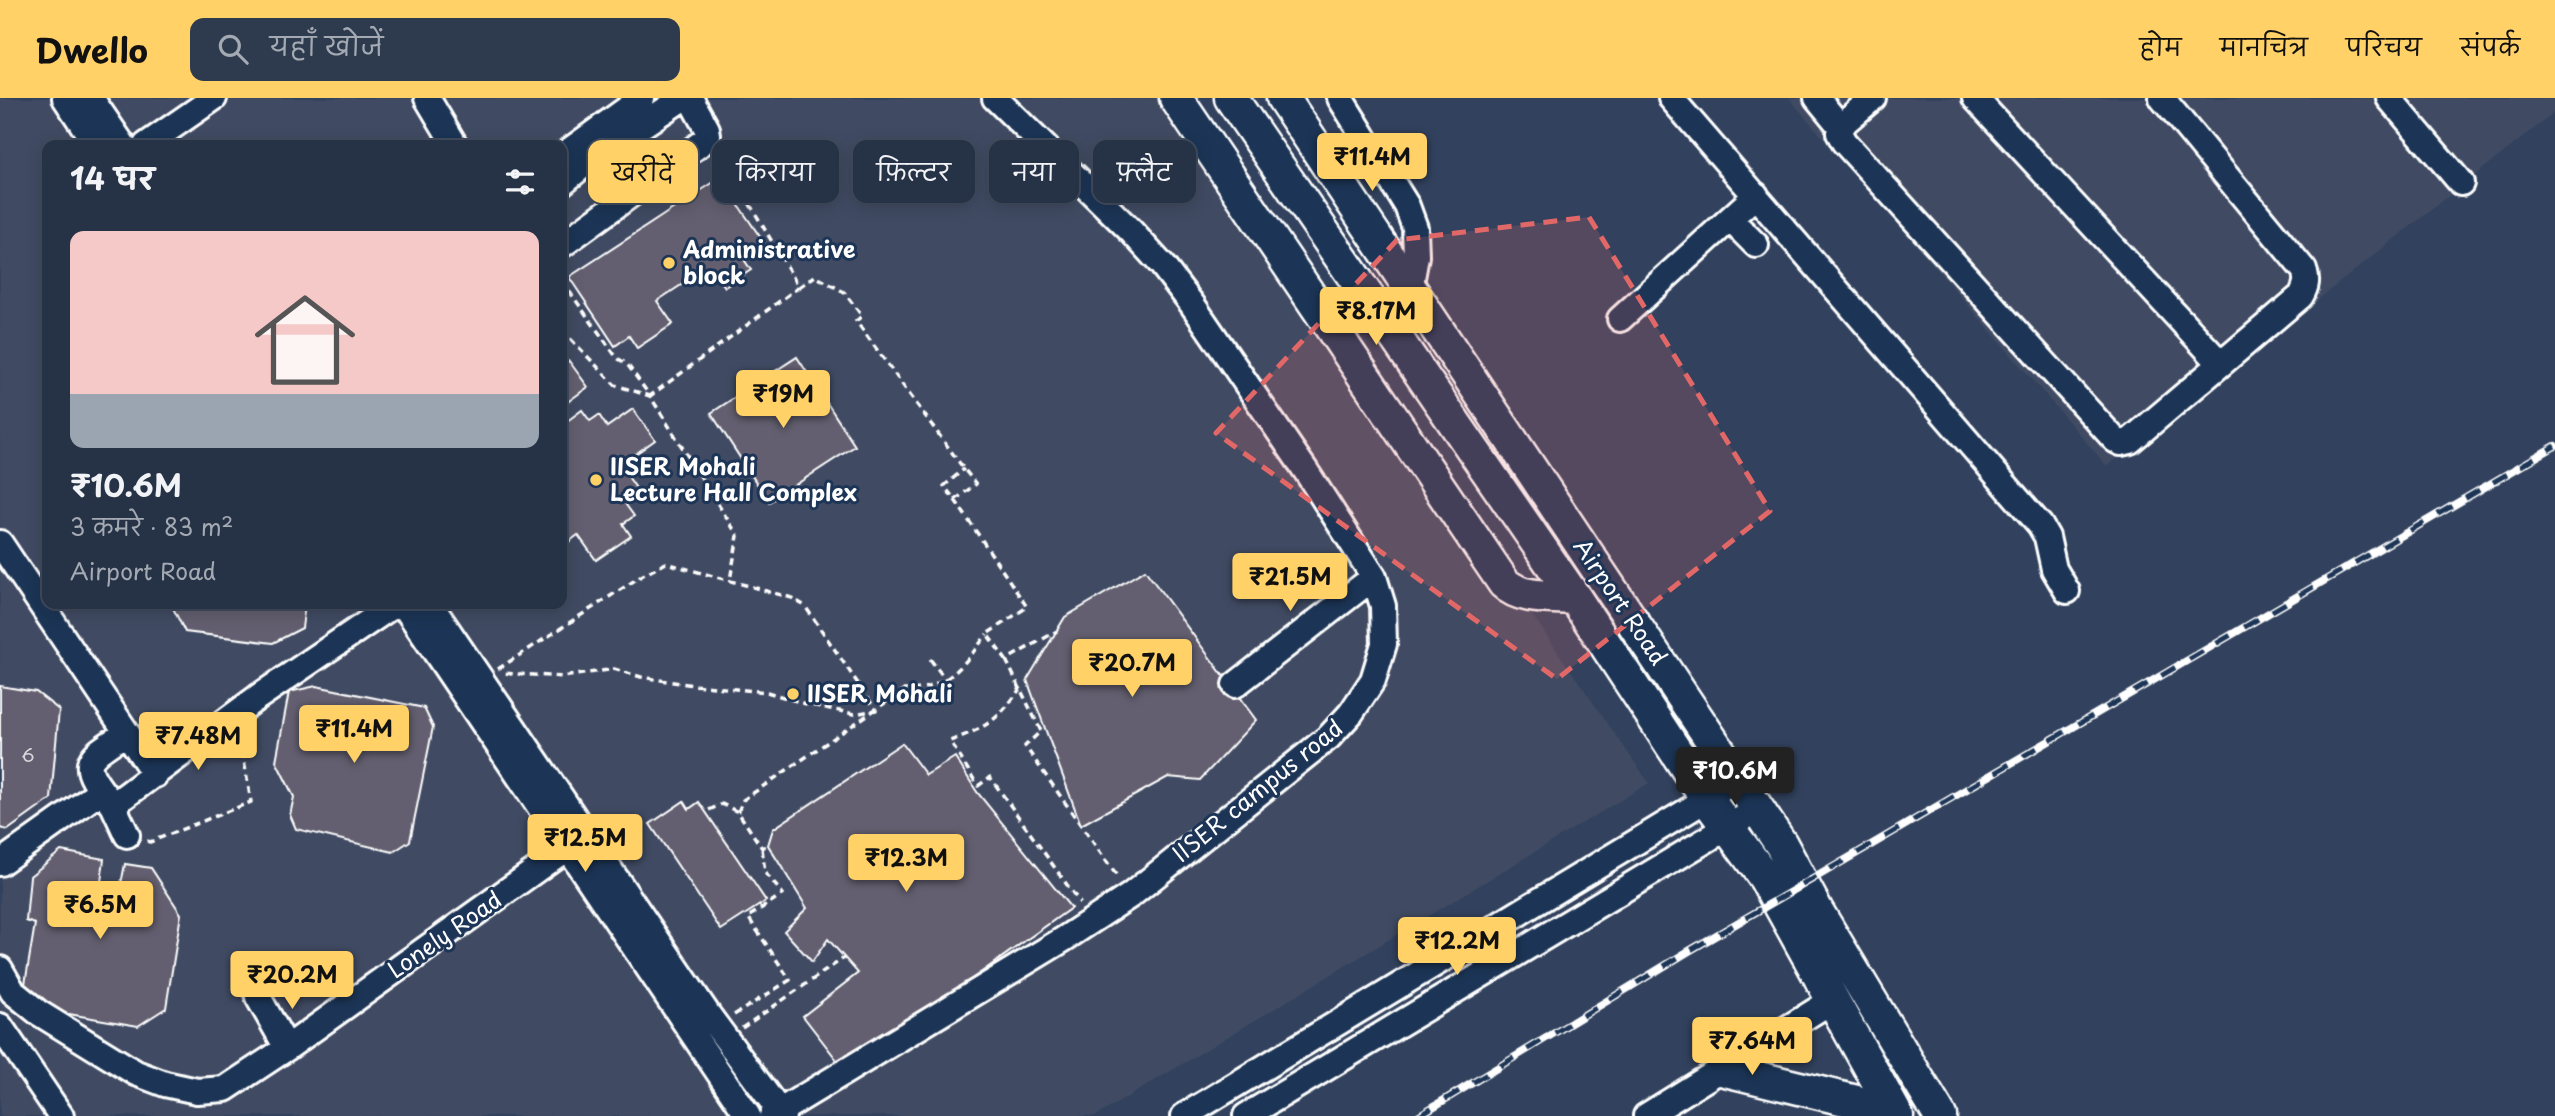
<!DOCTYPE html>
<html lang="hi">
<head>
<meta charset="utf-8">
<style>
  body { margin:0; font-family:"Playpen Sans","Playpen Sans Deva",sans-serif; background:#2e3a4d; color:#f1f3f6; height:100vh; display:flex; flex-direction:column; font-size:26px; white-space:nowrap }
  * { box-sizing:border-box; margin:0 }
  p { font-size:23px; color:#a4aab3 }
  .icon { flex:none; width:38px; height:38px; fill:none; stroke:currentColor; stroke-width:2; stroke-linecap:round; stroke-linejoin:round }
  .map { position:relative; flex:1; overflow:hidden }
  .panel { position:absolute; left:42px; top:42px; width:525px; height:469px; display:flex; flex-direction:column; background:#263246; border-radius:14px; box-shadow:0 4px 18px #0003,0 0 0 2px #424d5f }
  .panel>* { flex:none }
  .top-card { position:absolute; left:588px; top:42px; width:665px; height:63px; display:flex; gap:14px }
  .price { position:absolute; translate:-50% -60px; padding:0 16px; border-radius:7px; background:#ffd166; color:#111; font-size:23px; line-height:46px; filter:drop-shadow(0 2px 4px #0008) }
  .price::after { content:''; position:absolute; left:50%; top:42px; width:21px; height:16px; margin-left:-10px; background:inherit; clip-path:polygon(0 0,100% 0,50% 100%) }
  .price.current { background:#222; color:#fff }
  ul { padding:0; list-style:none }
  li { display:grid; align-content:center; gap:14px; height:371px; padding:0 28px }
  li+li { border-top:2px solid #424d5f }
  li span { display:grid; place-items:center; height:217px; border-radius:14px; color:#555 }
  li>.icon { margin-inline-start:auto }
  span .icon { width:126px; height:126px; fill:#fffc; stroke-width:1 }
  li b { font-size:30px }
  h2 { display:flex; justify-content:space-between; align-items:center; height:84px; padding:0 28px; font-size:30px }
  .chip { padding:0 24px; border-radius:14px; background:#263246; box-shadow:0 4px 18px #0003,0 0 0 2px #424d5f; font-size:24px; line-height:63px }
  .chip.current { background:#ffd166; color:#111 }
  header { display:flex; align-items:center; gap:42px; box-sizing:border-box; height:98px; padding:0 35px; background:#ffd166; color:#111 }
  header strong { font-size:33px }
  nav { display:flex; gap:38px; margin-inline-start:auto; font-size:24px }
  .search { width:490px; height:63px; background:#2e3a4d; display:flex; align-items:center; gap:18px; box-sizing:border-box; padding:0 24px; border-radius:14px; color:#a4aab3; font-size:26px }
  .map>svg:first-child { display:block }
</style>
</head>
<body>
<header>
<strong>Dwello</strong>
<div class="search"><svg class="icon" aria-label="search" viewBox="0 0 24 24"><circle cx="10" cy="10" r="6"/><path d="M15 15l6 6"/></svg>यहाँ खोजें</div>
<nav><a>होम</a><a>मानचित्र</a><a>परिचय</a><a>संपर्क</a></nav>
</header>
<div class="map">
<svg width="2555" height="1018" viewBox="0 0 2555 1018">
  <rect width="100%" height="100%" fill="#32425e"/>
  <filter id="ink" filterUnits="userSpaceOnUse"><feTurbulence type="fractalNoise" baseFrequency=".0143" numOctaves="2"/><feDisplacementMap in="SourceGraphic" scale="14" xChannelSelector="R" yChannelSelector="G"/><feConvolveMatrix kernelMatrix="1 2 1 2 8 2 1 2 1" color-interpolation-filters="sRGB"/></filter>
  <g filter="url(#ink)">
    <path fill="#414b63" fill-rule="evenodd" d="M0,0H1173L1649,685L1096,1018H0ZM47,47H562V506H47Z
      M1789,0H2555V14L2107,368Z"/>
    <path fill="#635f70" stroke="#fff" stroke-width="2" d="M720,80L767,149L745,163L751,172L725,189L710,168L657,203L673,226L637,250L629,238L615,248L569,179Z
      M797,259L855,348L769,404L711,315Z
      M569,263L588,289L562,308V268Z
      M633,311L655,342L620,367L640,396L626,407L634,418L623,426L631,438L596,462L578,437L562,449V327L582,312L590,323L599,317L607,329Z
      M1145,472L1256,622L1200,682L1168,679L1081,727L1027,582L1065,519Z
      M171,506H305L302,530L273,545L185,534Z
      M0,588L36,594L59,612L51,701L8,732L0,730Z
      M316,588L424,610L433,629L410,743L393,754L296,731L290,717L294,699L276,663L289,594Z
      M902,645L926,677L955,659L977,694L1071,810L895,936L840,966L803,918L858,875L828,841L812,864L784,833L807,810L768,747L773,731Z
      M684,703L689,711L699,704L766,803L721,832L650,726Z
      M61,753L104,761L100,792L119,796L125,766L151,770L181,816L166,910L138,928L46,912L25,886L35,826L26,823L30,778Z"/>
    <g fill="none" stroke-linecap="round" stroke-linejoin="round">
      <g stroke="#fff" stroke-width="30">
        <path id="minor" d="M65,0L96,47
          M91,0L123,47
          M427,0L455,47
          M1340,0L1407,108L1415,130L1416,158L1410,191
          M1671,0L2040,427L2047,439L2054,471L2067,493
          M1817,0L1840,28
          M1873,0L1840,28L1839,35L1844,44L2115,342L2121,345L2130,343L2221,266
          M1975,0L2221,266L2301,198C2306,189 2308,182 2304,172L2162,0
          M2389,0L2461,85
          M146,47L214,0
          M562,58L642,0
          M562,85L586,65L683,0
          M1731,122L1756,147
          M562,147L704,43L708,37L707,31L690,0
          M1620,221L1756,97
          M0,445L155,677
          M403,506L748,1018
          M430,506L709,918L783,1018
          M1235,587L1374,479
          M126,635C84,662 77,664 113,707L258,599L395,506
          M113,707L127,737
          M0,765L101,693
          M0,871L13,894L39,915L136,975L165,986L197,993L225,991L287,950L568,749
          M258,899L287,950
          M0,928L61,1018
          M772,1018L1064,841L1131,797L1329,639L1351,615L1373,582L1384,546L1383,508L1374,479L1306,373L1192,206L1162,167L1131,133L995,0
          M1184,1018L1707,701L1737,679
          M1246,1018L1758,711
          M1646,1018L1833,902"/>
      </g>
      <g stroke="#fff" stroke-width="37">
        <path id="major" d="M1176,0L1504,485C1522,502 1552,498 1575,500
          M1231,0L1575,500L1707,701L1765,780L1897,1018
          M1283,0L1781,746L1817,813L1940,1018
          M1721,971L1894,1013"/>
      </g>
      <path stroke="#fff" stroke-width="3.5" stroke-dasharray="7 5" stroke-linecap="butt" d="M562,183L617,260L627,266L650,298L799,189L720,56
        M799,189L815,178L844,194L862,218L856,223L964,371L976,386L955,402L944,388L964,371
        M562,232L615,287L650,298L738,438L730,482
        M955,402L1027,509L987,536L1006,562L1057,533
        M930,561L946,582
        M1006,562L1041,633L1025,648L1119,781
        M498,571L643,477L666,465L792,500L805,508L876,612L854,616L806,606L767,594L693,587L641,579L614,571L563,579L503,575
        M1021,589C999,622 987,629 950,643L978,688L990,679L1080,805
        M709,712L722,706L738,714L762,750L768,747
        M738,714L743,702L904,592C947,592 963,568 987,536
        M147,743L150,744L251,704L240,639
        M734,917L790,882L748,819L783,796L765,775L762,750
        M742,930L844,860"/>
      <use href="#minor" stroke="#1d3557" stroke-width="24"/>
      <use href="#major" stroke="#1d3557" stroke-width="32"/>
      <g stroke="#fff" stroke-width="8">
        <path id="rail" d="M1418,1018L1689,853L2555,348"/>
      </g>
      <use href="#rail" stroke="#1d3557" stroke-width="5" stroke-dasharray="16" stroke-linecap="butt"/>
    </g>
  </g>
  <path fill="#e26868" fill-opacity="0.2" stroke="#e26868" stroke-width="5" stroke-dasharray="14 9" stroke-linejoin="round" d="M1589,119L1770,413L1557,581L1216,335L1397,142Z"/>
  <g fill="#ffd166" stroke="#1d3557" stroke-width="2.5">
    <circle cx="669" cy="165" r="7"/>
    <circle cx="596" cy="382" r="7"/>
    <circle cx="793" cy="596" r="7"/>
  </g>
  <g text-anchor="middle" stroke-width="6" stroke-linejoin="round" paint-order="stroke">
    <g font-size="19" fill="#d8d7db">
      <text x="28" y="664">6</text>
    </g>
    <g font-size="23" font-weight="bold" fill="#fff" stroke="#1d3557" text-anchor="start">
      <text x="683" y="160">Administrative<tspan x="683" dy="26">block</tspan></text>
      <text x="610" y="377">IISER Mohali<tspan x="610" dy="26">Lecture Hall Complex</tspan></text>
      <text x="807" y="604">IISER Mohali</text>
    </g>
    <g font-size="23" fill="#fff" stroke="#1d3557">
      <text transform="translate(1620 504) rotate(56)" y="8">Airport Road</text>
      <text transform="translate(1258 693) rotate(-39)" y="8">IISER campus road</text>
      <text transform="translate(445 837) rotate(-35)" y="8">Lonely Road</text>
    </g>
  </g>
</svg>
<b class="price" style="left:1372px;top:95px">₹11.4M</b>
<b class="price" style="left:1376px;top:249px">₹8.17M</b>
<b class="price" style="left:783px;top:332px">₹19M</b>
<b class="price" style="left:1290px;top:515px">₹21.5M</b>
<b class="price" style="left:1132px;top:601px">₹20.7M</b>
<b class="price" style="left:354px;top:667px">₹11.4M</b>
<b class="price" style="left:198px;top:674px">₹7.48M</b>
<b class="price current" style="left:1735px;top:709px">₹10.6M</b>
<b class="price" style="left:585px;top:776px">₹12.5M</b>
<b class="price" style="left:906px;top:796px">₹12.3M</b>
<b class="price" style="left:100px;top:843px">₹6.5M</b>
<b class="price" style="left:1457px;top:879px">₹12.2M</b>
<b class="price" style="left:292px;top:913px">₹20.2M</b>
<b class="price" style="left:1752px;top:979px">₹7.64M</b>
<div class="top-card">
<a class="chip current">खरीदें</a>
<a class="chip">किराया</a>
<a class="chip">फ़िल्टर</a>
<a class="chip">नया</a>
<a class="chip">फ़्लैट</a>
</div>
<section class="panel">
<h2>14 घर<svg class="icon" aria-label="filters" viewBox="0 0 24 24"><path d="M4 7h16M4 17h16"/><circle cx="9" cy="7" r="2"/><circle cx="15" cy="17" r="2"/></svg></h2>
<ul>
<li><span style="background:linear-gradient(#f6c9c9 75%,#9aa5b1 0)"><svg class="icon" aria-label="home" viewBox="0 0 24 24"><path d="M3 11l9-7 9 7M6 9v11h12V9"/></svg></span><div><b>₹10.6M</b><p>3 कमरे · 83 m²</p><p>Airport Road</p></div></li>
</ul>
</section>
</div>
</body>
</html>
